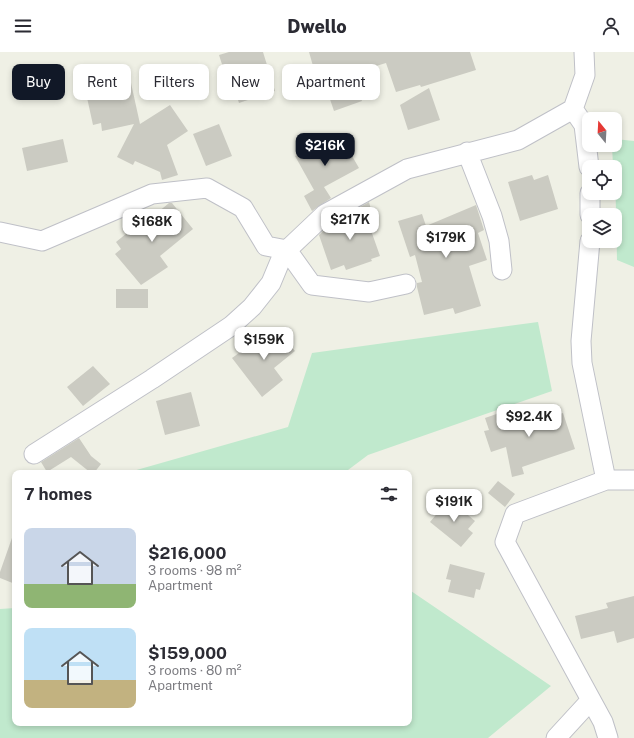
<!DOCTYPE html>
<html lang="en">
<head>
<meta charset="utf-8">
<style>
  body { margin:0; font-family:"Public Sans",sans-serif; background:#f7f7f7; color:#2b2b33; height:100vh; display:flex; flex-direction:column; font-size:15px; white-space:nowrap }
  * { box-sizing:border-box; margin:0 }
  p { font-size:13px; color:#7c7c81 }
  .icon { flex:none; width:22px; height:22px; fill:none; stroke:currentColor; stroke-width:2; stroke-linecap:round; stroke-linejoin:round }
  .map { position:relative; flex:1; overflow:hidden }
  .details { position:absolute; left:12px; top:418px; width:400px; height:256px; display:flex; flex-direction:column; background:#fff; border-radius:8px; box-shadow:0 2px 6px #0003 }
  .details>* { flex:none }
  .banner { position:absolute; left:12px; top:12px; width:400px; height:36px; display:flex; gap:8px }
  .needle { width:26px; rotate:342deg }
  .tools { position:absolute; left:582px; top:60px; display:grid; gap:8px }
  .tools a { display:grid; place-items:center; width:40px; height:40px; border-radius:8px; background:#fff; box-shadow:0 2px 6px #0003; font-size:20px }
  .price { position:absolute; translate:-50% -34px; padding:0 9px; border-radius:8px; background:#fff; color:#222; font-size:13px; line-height:26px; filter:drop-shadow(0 1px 2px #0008) }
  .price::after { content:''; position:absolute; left:50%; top:24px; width:12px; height:9px; margin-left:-6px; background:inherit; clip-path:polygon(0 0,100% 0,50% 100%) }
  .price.on { background:#111827; color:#fff }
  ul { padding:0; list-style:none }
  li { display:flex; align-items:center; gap:12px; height:100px; padding:0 12px }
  li span { display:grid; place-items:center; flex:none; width:112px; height:80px; border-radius:8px; color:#555 }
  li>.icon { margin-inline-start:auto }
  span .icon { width:48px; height:48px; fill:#fffc; stroke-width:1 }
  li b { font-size:17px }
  h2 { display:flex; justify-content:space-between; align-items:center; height:48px; padding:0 12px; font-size:17px }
  .tag { padding:0 14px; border-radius:8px; background:#fff; box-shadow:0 2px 6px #0003; font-size:14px; line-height:36px }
  .tag.on { background:#111827; color:#fff }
  header { display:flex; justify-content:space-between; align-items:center; height:52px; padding:0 12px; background:#fff; font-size:18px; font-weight:800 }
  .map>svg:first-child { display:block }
</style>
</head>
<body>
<header><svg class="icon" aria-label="menu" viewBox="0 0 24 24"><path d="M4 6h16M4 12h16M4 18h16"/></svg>Dwello<svg class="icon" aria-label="person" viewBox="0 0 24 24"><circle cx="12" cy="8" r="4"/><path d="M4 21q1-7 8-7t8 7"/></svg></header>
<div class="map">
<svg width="634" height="686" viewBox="0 0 634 686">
  <rect width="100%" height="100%" fill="#eff0e5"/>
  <path fill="#c0e9cd" d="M615,87L634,89V215L617,208L615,115H613L612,93H615Z
    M538,270L552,339L368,403L344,421H132L133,419L288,375L312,301Z
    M411,539L551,634L488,686H0V557L15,556V671H409V540Z"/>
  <path fill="#cbcbc2" d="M229,0H263L275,39L239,51L233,32L229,34L219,3Z
    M309,0H470L476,18L421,35L420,33L396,40L386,11L353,21L362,49L334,59L318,12L313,14Z
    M183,19L190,31L163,48L155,36Z
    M131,31L140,72L170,53L188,79L167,93L178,123L162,128L160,120L135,109L133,113L117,105L134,72L102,79L101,71L93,73L86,41Z
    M429,36L440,68L408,78L400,53Z
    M219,72L232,104L206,114L193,82Z
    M320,81L327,93L341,85L359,116L324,135L331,146L312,159L304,144L314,138L295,104L312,94L309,85Z
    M63,87L68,110L27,119L22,96Z
    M532,123L534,128L548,123L558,157L520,169L508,130Z
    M369,150L373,165L367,167L380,204L371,207L372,209L346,218L344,213L331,218L319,183L327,175L354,166L353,159Z
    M169,151H172L193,177L160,204L168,215L141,233L115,202L121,197L116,190L132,177L134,180Z
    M476,153L484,178L478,181L487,208L469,214L481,254L455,262L453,256L424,263L417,235V231L422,230L415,203L410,205L398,169L422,162L426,174Z
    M116,237H148V256H116Z
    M275,275L295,299L274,316L283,328L262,345L232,306L254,290L255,291Z
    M93,314L110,332L83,354L67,335Z
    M191,340L200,374L165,383L156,349Z
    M508,358L512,370L551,358L553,364L563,361L575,397L522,415L524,422L512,425L506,395L491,400L484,379L489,378L485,366Z
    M79,386L91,404L101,412L94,421H91L71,405L47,420L41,410Z
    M498,429L515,442L505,455L488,441Z
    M449,447L475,469L468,477L473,481L461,495L430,470Z
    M13,483H15V532L0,526V520Z
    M450,512L485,521L480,538L476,537L474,546L448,540L451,528L446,527Z
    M634,544V586L617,591L614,579L581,587L575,564L608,556L606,551Z"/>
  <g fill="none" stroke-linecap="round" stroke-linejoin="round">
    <g stroke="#bfc0c7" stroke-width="21">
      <path id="minor" d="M573,57L584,73L589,115
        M467,100L492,164L499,189L502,218
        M590,141V163
        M0,180L42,189L152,142L207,136L243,156L266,194L287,198L312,233L369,240L406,232
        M590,189L581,289L582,311L606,428
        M34,402L152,327L231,274L252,255L271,231L281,207L287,198L325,162L407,117L518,88L573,57L585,23L584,0
        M556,686L590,649
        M608,686L603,670L505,490L515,462L606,428H634"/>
    </g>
    <use href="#minor" stroke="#fff" stroke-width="19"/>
  </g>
</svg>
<div class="tools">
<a><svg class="needle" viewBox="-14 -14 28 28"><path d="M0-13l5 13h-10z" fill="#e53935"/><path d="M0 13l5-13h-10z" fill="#7c7c81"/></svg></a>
<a><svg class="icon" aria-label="locate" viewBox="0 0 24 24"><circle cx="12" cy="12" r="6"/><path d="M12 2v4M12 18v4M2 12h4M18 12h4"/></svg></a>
<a><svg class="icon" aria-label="layers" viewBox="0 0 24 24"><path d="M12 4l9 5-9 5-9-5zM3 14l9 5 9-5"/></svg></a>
</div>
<b class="price on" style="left:325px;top:115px">$216K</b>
<b class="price" style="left:350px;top:189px">$217K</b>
<b class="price" style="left:152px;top:191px">$168K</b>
<b class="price" style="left:446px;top:207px">$179K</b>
<b class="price" style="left:264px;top:309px">$159K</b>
<b class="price" style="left:529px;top:386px">$92.4K</b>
<b class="price" style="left:454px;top:471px">$191K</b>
<div class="banner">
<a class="tag on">Buy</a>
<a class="tag">Rent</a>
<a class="tag">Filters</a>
<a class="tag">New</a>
<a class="tag">Apartment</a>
</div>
<section class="details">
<h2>7 homes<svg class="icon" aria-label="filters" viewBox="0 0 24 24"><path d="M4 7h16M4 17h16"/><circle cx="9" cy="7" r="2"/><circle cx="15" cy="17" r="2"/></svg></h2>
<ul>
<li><span style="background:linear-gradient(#c9d6e8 70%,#8fb573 0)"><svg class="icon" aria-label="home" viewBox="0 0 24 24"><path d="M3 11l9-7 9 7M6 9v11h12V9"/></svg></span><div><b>$216,000</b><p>3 rooms · 98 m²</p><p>Apartment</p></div></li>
<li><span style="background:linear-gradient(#bfe0f5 65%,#c2b280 0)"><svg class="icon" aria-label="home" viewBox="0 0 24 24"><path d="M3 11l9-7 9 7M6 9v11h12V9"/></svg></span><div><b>$159,000</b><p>3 rooms · 80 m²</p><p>Apartment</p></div></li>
</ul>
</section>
</div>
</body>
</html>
